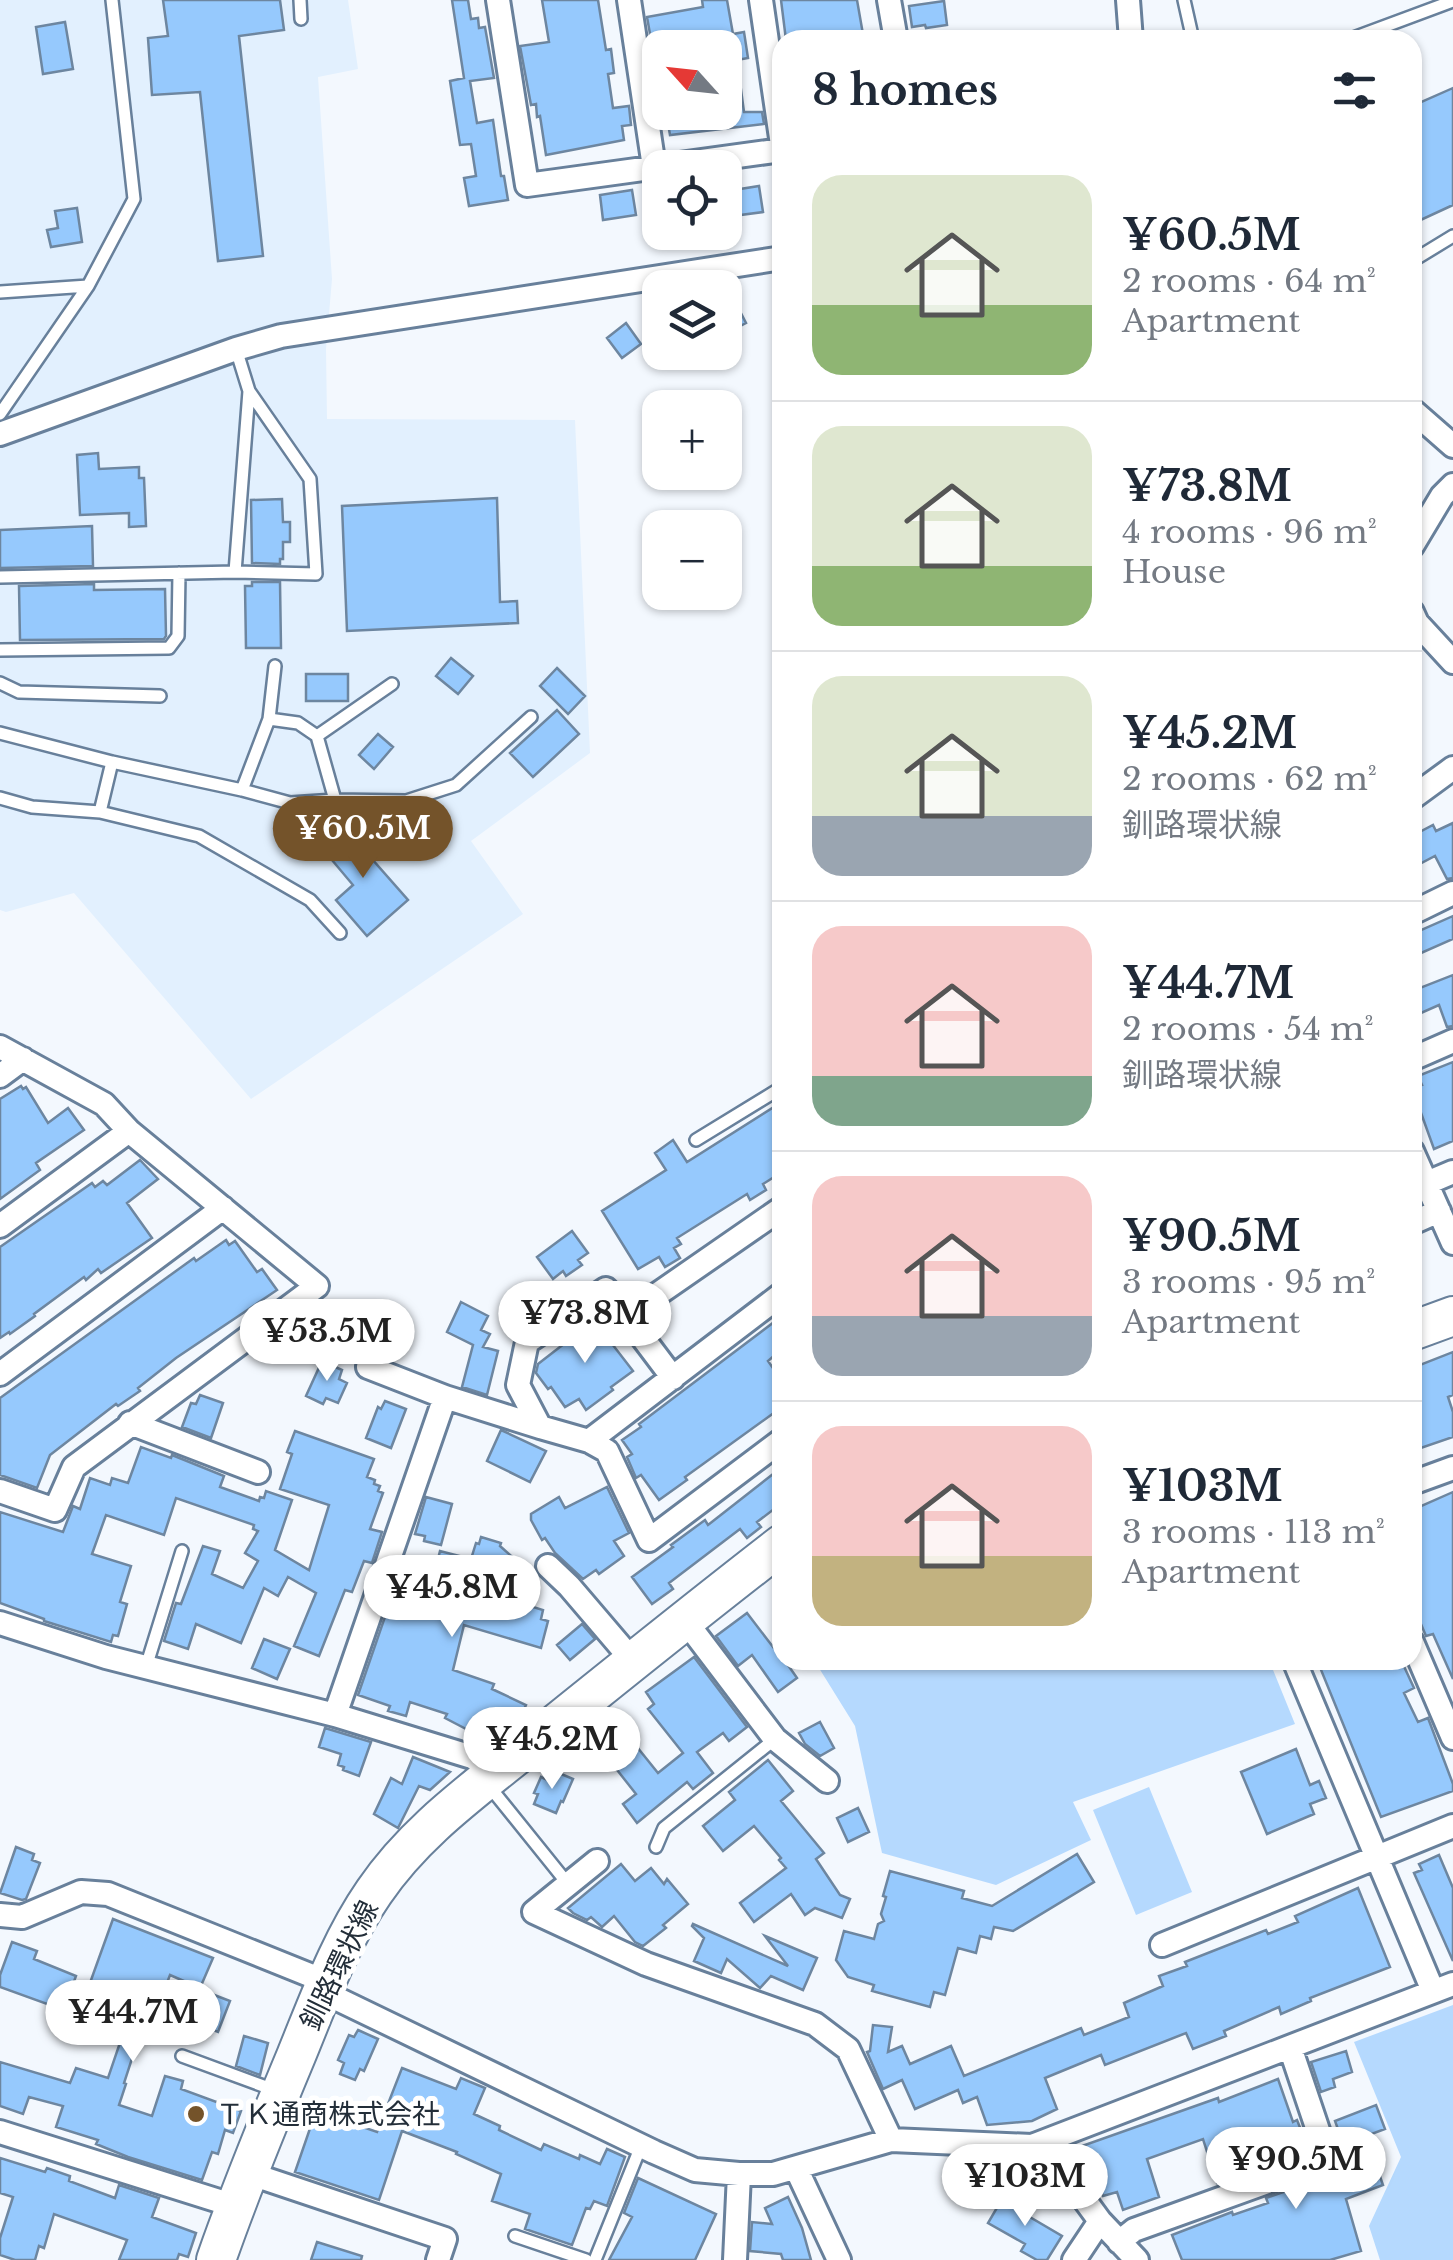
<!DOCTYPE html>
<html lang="en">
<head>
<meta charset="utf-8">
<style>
  body { margin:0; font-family:"Libre Baskerville","Noto Sans JP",serif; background:#f6f6f7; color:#1f2937; height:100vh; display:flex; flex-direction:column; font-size:38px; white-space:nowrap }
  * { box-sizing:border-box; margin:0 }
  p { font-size:32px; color:#747a83 }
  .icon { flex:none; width:55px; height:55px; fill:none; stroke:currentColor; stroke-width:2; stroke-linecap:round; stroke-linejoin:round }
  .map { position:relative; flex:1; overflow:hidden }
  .drawer { position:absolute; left:772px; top:30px; width:650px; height:1640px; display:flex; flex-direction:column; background:#fff; border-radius:30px; box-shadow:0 2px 8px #0004 }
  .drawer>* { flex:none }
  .needle { width:65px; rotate:297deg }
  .buttons { position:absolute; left:642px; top:30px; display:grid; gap:20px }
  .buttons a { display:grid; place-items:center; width:100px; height:100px; border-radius:20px; background:#fff; box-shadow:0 2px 8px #0004; font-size:50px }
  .price { position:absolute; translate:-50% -85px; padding:0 22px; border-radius:35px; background:#fff; color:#222; font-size:32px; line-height:65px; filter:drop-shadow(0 2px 5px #0008) }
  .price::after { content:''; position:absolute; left:50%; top:60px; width:30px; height:22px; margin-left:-15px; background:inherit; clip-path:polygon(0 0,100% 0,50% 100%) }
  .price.current { background:#74532a; color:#fff }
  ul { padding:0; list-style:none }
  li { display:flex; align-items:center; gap:30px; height:250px; padding:0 40px }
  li+li { border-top:2px solid #e0e1e3 }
  li span { display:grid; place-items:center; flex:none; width:280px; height:200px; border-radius:30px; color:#555 }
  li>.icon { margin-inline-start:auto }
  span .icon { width:120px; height:120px; fill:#fffc; stroke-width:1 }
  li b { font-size:42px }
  h2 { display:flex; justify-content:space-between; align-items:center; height:120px; padding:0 40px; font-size:42px }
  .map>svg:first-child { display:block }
</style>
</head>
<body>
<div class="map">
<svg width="1453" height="2260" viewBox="0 0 1453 2260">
  <rect width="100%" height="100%" fill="#f3f8fe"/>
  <path fill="#e2f0fe" d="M0,0H348L358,69L318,77L332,279L326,349L327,419L575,420L590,753L471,841L523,914L251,1099L74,893L6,912L0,910Z"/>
  <path fill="#b5d9fe" d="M814,1660H1269L1295,1724L1073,1802L1091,1840L996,1885L882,1853L855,1726Z
    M1149,1787L1192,1892L1136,1915L1093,1810Z
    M1453,2005V2260H1380L1369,2226L1401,2157L1354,2042Z"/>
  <path fill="#96c9fd" stroke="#6d86a0" stroke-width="2.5" d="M163,0H280L284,30L239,36L263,256L218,261L200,92L152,95L148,38L168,36Z
    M452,0H468L471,19L478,18L479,28L485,27L494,78L470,81L477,123L493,120L501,176H504L508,200L469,206L464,178L476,176L471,144L460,145L450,81L464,78Z
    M542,0H598L606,50L611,49L614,73L608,74L613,108L629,106L631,125L622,126L624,140L546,155L540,116L537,117L536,104L531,105L520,46L549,42Z
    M702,0H727L733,34L744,32L748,58L737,60L744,112H762L764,124L670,135L666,112H725V48H709L707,35L652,45L647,17L703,7Z
    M781,0H857L864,40H786Z
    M944,1L947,25L926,28L925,25L912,27L909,6Z
    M65,22L73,69L43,74L36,27Z
    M1453,88V205L1412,224V106Z
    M738,171L740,189L759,186L763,212L725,217V173Z
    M632,190L636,215L603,220L600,195Z
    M77,208L82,242L51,247L47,230L58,228L55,211Z
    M725,282L746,323L725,334Z
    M626,323L641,344L622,358L607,338Z
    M98,453L99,469L139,467V478H144L146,526L129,527V513L80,515L77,455Z
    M497,498L500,602L517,601L518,623L347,631L342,506Z
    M282,499L283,522H290V542H283V559H280V564L252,563L251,500Z
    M92,526L93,566L0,568V530Z
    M252,582H280L281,648H246L245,586H252Z
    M94,584V590L165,589L166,636L164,639L20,640L19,586Z
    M451,658L473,676L458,694L436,676Z
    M557,668L585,696L568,714L540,686Z
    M306,674H348V701H306Z
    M557,710L579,734L533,777L510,753Z
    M378,734L393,747L374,769L359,755Z
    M350,822L377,854L372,859L408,900L367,936L336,900L353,885L321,847Z
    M1453,823V878L1447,879L1435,856L1412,868V836L1433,825L1436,831Z
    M1453,916V939L1412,957V934Z
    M1453,975V1026L1447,1027L1439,1005L1412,1017V991Z
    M1453,1062V1141L1434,1149L1412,1088L1422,1085L1418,1076Z
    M21,1086L23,1089L26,1087L48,1123L68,1108L84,1130L36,1163L40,1170L0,1199V1099Z
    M774,1107L782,1111V1172L763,1184L766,1190L750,1200L747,1194L677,1238L681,1244L674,1248L680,1258L665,1267L659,1257L638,1269L602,1211L666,1170L655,1153L673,1140L687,1162Z
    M140,1160L158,1179L127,1203L152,1238L101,1273L98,1269L86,1280L84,1277L34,1314L35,1316L10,1334L9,1332L0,1338V1247L92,1183L95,1187L103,1181L107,1185Z
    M572,1231L588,1253L578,1260L582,1265L566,1276L563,1271L553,1279L537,1257Z
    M226,1240L229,1245L235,1241L257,1272L262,1269L277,1290L176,1358L138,1388L140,1391L118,1406L116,1404L50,1455L37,1488L0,1475V1398L194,1258L196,1261Z
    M461,1302L488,1316L481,1330L490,1334L483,1347L498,1351L487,1395L462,1387L473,1345L447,1332Z
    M600,1316L615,1335L609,1340L633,1371L611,1387L613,1390L586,1410L579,1399L565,1407L551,1387L548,1389L536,1373L538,1364Z
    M782,1316V1349L768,1361L782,1381V1407L685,1477L687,1480L659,1500L641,1475L636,1478L627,1457L632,1454L622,1440L641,1427L639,1424Z
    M1453,1352V1395L1448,1397L1453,1412V1437L1412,1451V1368Z
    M322,1361L342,1370L339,1379L347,1383L338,1403L326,1398L323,1404L306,1396Z
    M200,1395L223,1403L211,1438L182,1427L191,1403L196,1404Z
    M385,1401L406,1409L391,1448L366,1438L378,1407L381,1409Z
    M501,1430L546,1451L530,1482L487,1461Z
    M295,1431L374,1459L367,1477L375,1480L374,1484L380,1486L378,1491L383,1493L370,1529L382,1532L372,1563L364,1561L352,1592L345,1590L319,1656L294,1646L316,1593L288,1577L278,1596L264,1588L241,1643L196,1624L188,1649L164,1641L176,1603L181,1604L203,1546L220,1551L212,1574L243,1588L258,1561L245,1553L258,1531L253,1529L254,1525L176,1498L164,1535L106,1515L92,1554L131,1566L120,1602L127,1604L118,1636L113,1635L111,1642L44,1621V1619L0,1603V1512L63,1532L73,1506L80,1509L90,1478L110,1485L112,1478L128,1483L141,1447L171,1458L172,1455L224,1476L220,1487L259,1501L260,1497L264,1498L266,1491L292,1500L275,1550L309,1570L329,1505L280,1489L292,1454L287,1452Z
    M782,1467V1503L757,1522L761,1527L747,1538L740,1529L669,1583L673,1589L652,1604L632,1577L673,1547L671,1545L705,1520L708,1525Z
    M607,1487L629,1533L614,1541L624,1556L599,1574L596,1570L583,1579L555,1553L545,1538L542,1540L531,1520V1514L559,1497L565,1508Z
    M1453,1492V1679L1433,1634L1426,1636L1412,1603V1510Z
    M426,1497L452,1504L441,1545L424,1541L425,1536L415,1534Z
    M481,1537L501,1543L500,1546L526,1569L501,1597L543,1610L541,1619L548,1621L541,1648L464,1625L453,1670L494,1684L492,1689L526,1705L517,1724L513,1722L493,1743L445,1718L447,1714L410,1702L406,1716L388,1711L390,1706L358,1695L388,1608L392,1609L400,1575L432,1583L440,1551L471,1559L476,1543L479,1544Z
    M747,1613L773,1647L774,1645L797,1678L778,1692L752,1655L738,1666L716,1636Z
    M582,1624L595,1639L570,1660L557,1645Z
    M264,1639L290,1649L277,1679L252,1668Z
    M694,1657L747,1727L729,1741L723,1733L697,1752L713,1773L693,1789L687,1782L637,1823L623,1804L636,1794L610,1761L633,1742L658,1773L683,1753L648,1709L654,1704L646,1692Z
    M1317,1660H1401L1414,1688L1404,1693L1418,1722L1428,1718L1453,1784V1791L1381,1817Z
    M820,1722L834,1748L820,1756L805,1744L799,1733Z
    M325,1728L371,1742L359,1776L343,1770L344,1767L338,1765L341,1754L319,1747Z
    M1296,1749L1310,1785L1319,1781L1326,1798L1310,1804L1314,1814L1267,1834L1241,1772Z
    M413,1757L450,1772L430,1790L419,1786L398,1828L374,1814L391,1778L402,1784Z
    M768,1760L793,1791L781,1801L824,1853L816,1859L840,1895L850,1899L842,1918L815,1908L805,1915L791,1894L754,1922L740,1903L786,1868L779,1860L781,1858L754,1826L723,1851L703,1826L735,1800L729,1792Z
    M554,1771L573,1779L563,1802L561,1801L556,1813L534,1804L538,1794L534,1793L541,1777L550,1781Z
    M858,1808L869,1832L848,1842L837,1818Z
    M16,1847L34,1854L32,1860L40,1863L26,1899L22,1900L0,1893Z
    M1077,1854L1094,1882L1013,1931L994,1927L991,1939L980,1936L976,1953L958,1948L945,1995L934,1992L930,2007L872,1991L874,1985L848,1977L836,1960L844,1931L874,1939L878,1924L884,1921L881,1914L886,1897L883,1896L890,1871L964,1891L962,1898L992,1906Z
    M1439,1855L1453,1888V1961L1414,1873L1422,1870L1419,1864Z
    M621,1864L635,1881L651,1868L664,1884L667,1879L688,1904L663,1925L666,1928L643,1946L635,1942L614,1916L602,1927L591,1917L587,1920L573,1913L568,1908Z
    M1358,1888L1390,1967L1310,1998L1311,2001L1281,2014L1279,2007L1224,2031L1226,2036L1193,2049L1186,2033L1105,2065L1101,2055L1045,2078L1057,2109L1032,2121L987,2125L977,2097L963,2103L958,2090L915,2109L902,2080L883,2089L867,2052L870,2051L873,2025L892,2027L888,2052L902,2046L910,2064L951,2046L964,2076L1081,2028L1084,2035L1129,2017L1124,2003L1163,1986L1159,1976L1187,1966L1185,1962L1266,1930L1268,1934L1298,1922L1295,1916Z
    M113,1919L213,1958L200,1988L170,1975L153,2020L149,2019L144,2035L140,2034L124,2083L126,2084L119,2105L152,2116L165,2076L183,2081L181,2089L241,2111L233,2133L225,2130L218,2154L212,2152L202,2180L128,2157L96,2144L98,2140L56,2127L63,2106L29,2097L23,2114L0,2106V2062L70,2083L76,2068L108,2078L125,2028L120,2027L126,2009L86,1994Z
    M693,1924L788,1966L765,1936L817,1958L803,1990L771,1976L760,1988L727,1959L721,1973L694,1961L704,1938L692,1926Z
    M12,1942L37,1951L34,1959L76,1976L67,2001L61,1999L58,2008L0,1987V1975Z
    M204,1991L230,2001L218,2032L192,2022Z
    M358,2030L378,2039L364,2071L360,2069L355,2080L340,2074L344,2063L338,2060L349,2035L354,2037Z
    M244,2036L268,2043L260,2075L236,2066Z
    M1346,2051L1352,2072L1333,2079L1335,2087L1321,2092L1311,2062Z
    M402,2068L456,2089L461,2078L485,2088L474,2114L500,2126L499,2130L541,2150L544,2144L579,2159L580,2155L600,2164L607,2149L625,2157L607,2206L594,2201L590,2209L586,2208L572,2245L525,2229L530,2214L492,2201L501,2174L456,2154L457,2152L402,2131L379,2200L295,2172L316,2111L377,2132Z
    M1278,2079L1293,2122L1297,2120L1309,2150L1293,2155L1289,2145L1256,2157L1259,2168L1217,2183L1203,2139L1147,2159L1159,2197L1123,2210L1117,2192L1103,2196L1082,2146L1218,2098L1219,2102Z
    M1376,2105L1385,2129L1366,2136L1383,2185L1346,2199L1361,2251L1330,2260H1182L1172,2235L1232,2212L1233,2215L1268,2203L1266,2198L1312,2182L1313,2186L1353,2171L1335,2121Z
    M0,2158L45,2172L47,2168L70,2176L69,2181L115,2198L119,2185L159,2198L152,2217L196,2233L188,2257L179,2254L177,2260H119L127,2240L54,2214L44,2248L39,2246L35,2260H15L0,2255V2238L13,2197L0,2193Z
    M638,2178L716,2214L695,2260H609L632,2217L624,2213Z
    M1005,2194L1026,2206L1023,2213L1062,2236L1047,2260H1037L1021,2251L1025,2244L988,2223Z
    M788,2197L802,2228L811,2260H783L781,2254L750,2251L752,2222L772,2224L765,2208Z
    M317,2242L362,2256L361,2260H311Z"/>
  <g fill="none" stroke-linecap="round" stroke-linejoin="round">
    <g stroke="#68809b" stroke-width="16">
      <path id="service" d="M300,0L301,19
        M1184,0L1193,40
        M1348,40L1453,1
        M1412,261L1453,236
        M0,292L88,286
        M0,414L88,286L134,199L112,0
        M235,572L249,391
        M0,577L235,572L316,574L310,479L249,391L236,349
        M0,650L169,648L178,636L179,573
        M0,683L19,692L160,696
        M269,719L298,723L317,736L335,800
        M0,733L112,762
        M317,736L392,684
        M242,790L290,803L335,800L406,801L456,785L531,717
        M0,798L32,807L100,812L112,762L242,790L269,719L275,666
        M100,812L199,836L310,900L340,933
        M696,1140L776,1091L782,1102
        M146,1667L182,1551
        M489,1786L568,1884
        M656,1847L664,1828L775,1739
        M182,2056L277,2091
        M515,2236L586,2260
        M595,2260L641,2146"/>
    </g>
    <g stroke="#68809b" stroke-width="28">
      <path id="minor" d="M498,0L527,185L782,150
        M629,0L654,167
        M761,0L782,145
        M889,0L896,40
        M1128,0L1131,40
        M1412,410L1453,446
        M0,434L236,349L281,336L782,258
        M1412,546L1442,496L1453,485
        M1412,612L1417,623L1453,662
        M1412,798L1453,768
        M1412,913L1453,893
        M0,1047L104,1104L129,1131L317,1286L74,1467L55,1510L0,1491
        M1412,1059L1453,1041
        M0,1076L23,1059
        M1412,1151L1453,1243
        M1427,1183L1453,1172
        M1412,1223L1439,1211
        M0,1226L129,1131
        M782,1294L589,1441L607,1451L649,1540L782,1440
        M626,1316L782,1208
        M368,1367L445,1397L540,1427
        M0,1374L223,1208
        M130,1423L258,1472
        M589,1441L540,1427L518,1385L527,1342L606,1289L673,1378
        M1412,1483L1453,1468
        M548,1566L569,1586L633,1661
        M684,1619L775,1739L827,1781
        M0,1623L106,1657L335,1715L472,1757L496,1772
        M1412,1642L1453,1738
        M1294,1660L1433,1991
        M335,1715L445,1397
        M597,1861L534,1912L646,1964L815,2024L848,2049L891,2140
        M0,1915L22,1917L81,1892L108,1894L327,1982
        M1162,1945L1453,1826
        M323,1992L654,2152L695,2170L739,2174H773L891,2140L1032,2146L1059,2165L1100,2221L1137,2260
        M0,2132L235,2206
        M1032,2146L1453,1984
        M796,2168L839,2260
        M248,2173L445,2239L438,2260
        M1119,2242L1134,2230L1328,2160L1290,2047
        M735,2260L739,2174
        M1074,2260L1100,2221"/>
    </g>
    <g stroke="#68809b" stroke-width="42">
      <path id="primary" d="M1412,1331L1453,1316
        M216,2260C240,2191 268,2123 296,2056C319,2000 340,1941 374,1892C416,1830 477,1788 533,1742C616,1675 698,1609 782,1544"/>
    </g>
    <use href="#service" stroke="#fff" stroke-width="11"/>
    <use href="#minor" stroke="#fff" stroke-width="22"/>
    <use href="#primary" stroke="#fff" stroke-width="38"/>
  </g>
  <circle fill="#74532a" stroke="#fff" stroke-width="4" cx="196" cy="2114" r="10"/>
  <g text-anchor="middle" stroke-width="10" stroke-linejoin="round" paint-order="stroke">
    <g font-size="28" fill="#232e39" stroke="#fff">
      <text transform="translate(339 1965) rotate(-64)" y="10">釧路環状線</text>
    </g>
    <g font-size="28" fill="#232e39" stroke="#fff" text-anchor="start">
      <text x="216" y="2124">ＴＫ通商株式会社</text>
    </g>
  </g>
</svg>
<div class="buttons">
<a><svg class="needle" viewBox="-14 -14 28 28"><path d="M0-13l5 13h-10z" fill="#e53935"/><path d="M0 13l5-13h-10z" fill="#747a83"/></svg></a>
<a><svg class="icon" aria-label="locate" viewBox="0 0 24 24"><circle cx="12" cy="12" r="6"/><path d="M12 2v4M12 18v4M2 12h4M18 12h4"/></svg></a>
<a><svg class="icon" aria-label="layers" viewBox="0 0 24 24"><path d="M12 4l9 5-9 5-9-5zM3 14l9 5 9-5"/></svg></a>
<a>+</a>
<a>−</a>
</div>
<b class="price current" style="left:363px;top:881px">¥60.5M</b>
<b class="price" style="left:585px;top:1366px">¥73.8M</b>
<b class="price" style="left:327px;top:1384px">¥53.5M</b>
<b class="price" style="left:452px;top:1640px">¥45.8M</b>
<b class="price" style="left:552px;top:1792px">¥45.2M</b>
<b class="price" style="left:133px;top:2065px">¥44.7M</b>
<b class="price" style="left:1296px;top:2212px">¥90.5M</b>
<b class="price" style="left:1025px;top:2229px">¥103M</b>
<section class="drawer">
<h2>8 homes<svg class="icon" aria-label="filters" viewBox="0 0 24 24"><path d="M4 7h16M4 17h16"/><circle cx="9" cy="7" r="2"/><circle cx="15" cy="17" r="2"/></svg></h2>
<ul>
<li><span style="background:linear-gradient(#dfe7d0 65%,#8fb573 0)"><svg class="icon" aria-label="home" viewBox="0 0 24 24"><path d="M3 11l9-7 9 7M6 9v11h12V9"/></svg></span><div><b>¥60.5M</b><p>2 rooms · 64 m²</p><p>Apartment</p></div></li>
<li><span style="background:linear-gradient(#dfe7d0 70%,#8fb573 0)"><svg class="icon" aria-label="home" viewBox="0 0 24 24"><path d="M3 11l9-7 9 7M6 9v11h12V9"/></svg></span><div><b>¥73.8M</b><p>4 rooms · 96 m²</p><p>House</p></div></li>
<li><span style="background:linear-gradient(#dfe7d0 70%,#9aa5b1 0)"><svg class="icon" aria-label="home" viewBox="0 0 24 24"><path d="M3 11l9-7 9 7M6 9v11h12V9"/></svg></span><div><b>¥45.2M</b><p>2 rooms · 62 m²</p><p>釧路環状線</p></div></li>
<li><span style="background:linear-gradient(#f6c9c9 75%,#7fa58c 0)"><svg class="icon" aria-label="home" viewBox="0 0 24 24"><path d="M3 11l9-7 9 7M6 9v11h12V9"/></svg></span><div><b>¥44.7M</b><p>2 rooms · 54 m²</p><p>釧路環状線</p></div></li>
<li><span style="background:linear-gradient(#f6c9c9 70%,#9aa5b1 0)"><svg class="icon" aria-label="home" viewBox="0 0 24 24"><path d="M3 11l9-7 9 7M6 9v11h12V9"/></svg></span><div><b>¥90.5M</b><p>3 rooms · 95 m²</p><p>Apartment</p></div></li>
<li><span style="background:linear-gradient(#f6c9c9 65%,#c2b280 0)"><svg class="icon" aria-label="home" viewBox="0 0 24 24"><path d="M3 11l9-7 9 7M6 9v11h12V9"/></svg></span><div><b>¥103M</b><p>3 rooms · 113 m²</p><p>Apartment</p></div></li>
</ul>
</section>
</div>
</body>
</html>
